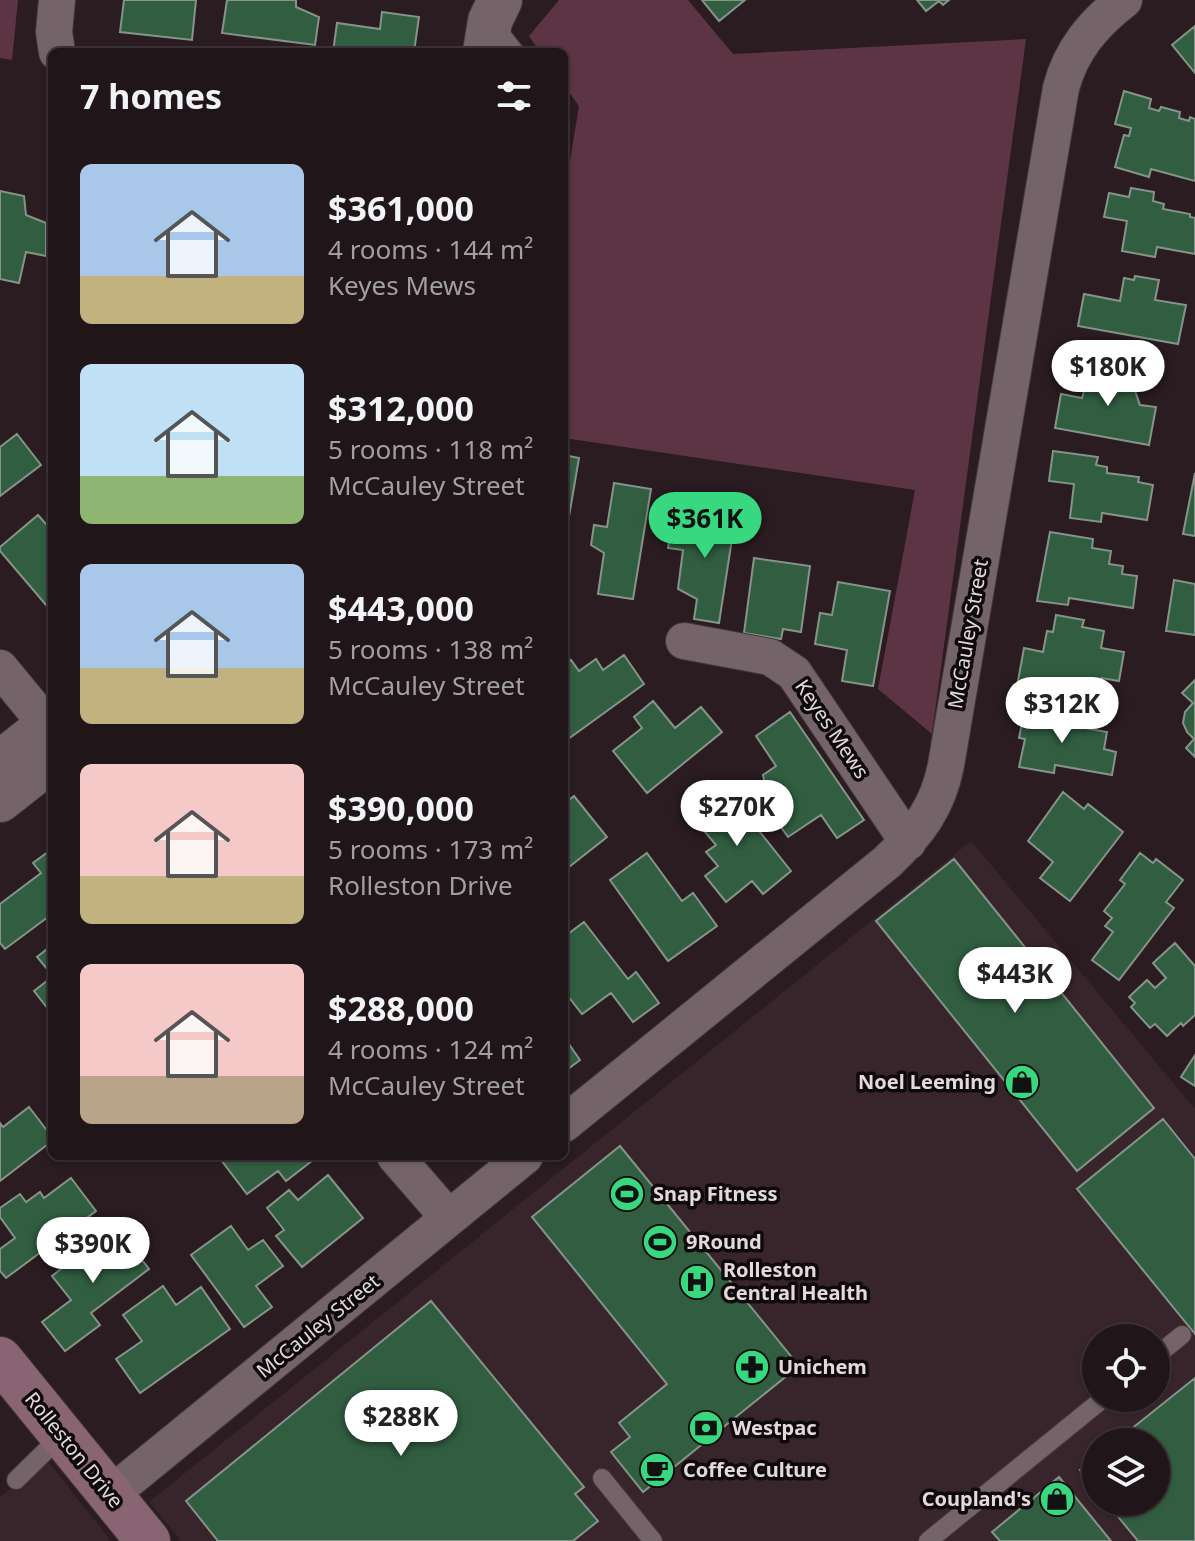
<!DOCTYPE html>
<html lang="en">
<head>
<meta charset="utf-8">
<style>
  body { margin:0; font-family:"Noto Sans",sans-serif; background:#281e22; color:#f1f3f6; height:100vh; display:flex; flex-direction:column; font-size:30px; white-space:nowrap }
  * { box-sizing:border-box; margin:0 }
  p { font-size:26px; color:#a29fa2 }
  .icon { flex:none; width:44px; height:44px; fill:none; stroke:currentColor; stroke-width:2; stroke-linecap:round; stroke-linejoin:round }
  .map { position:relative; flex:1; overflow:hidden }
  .sheet { position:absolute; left:48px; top:48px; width:520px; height:1112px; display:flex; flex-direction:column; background:#201519; border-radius:12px; box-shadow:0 2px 6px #0004,0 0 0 2px #3d3438 }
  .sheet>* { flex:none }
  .fabs { position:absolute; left:1082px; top:1324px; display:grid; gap:16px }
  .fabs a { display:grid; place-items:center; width:88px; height:88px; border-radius:50%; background:#201519; box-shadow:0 2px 6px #0004,0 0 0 2px #3d3438; font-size:40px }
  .price { position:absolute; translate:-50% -68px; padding:0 18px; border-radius:28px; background:#fff; color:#222; font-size:26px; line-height:52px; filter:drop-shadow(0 2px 4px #0008) }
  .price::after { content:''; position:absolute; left:50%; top:48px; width:24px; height:18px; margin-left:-12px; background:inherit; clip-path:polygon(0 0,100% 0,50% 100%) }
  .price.on { background:#37d880; color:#111 }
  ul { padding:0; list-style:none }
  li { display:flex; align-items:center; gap:24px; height:200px; padding:0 32px }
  li span { display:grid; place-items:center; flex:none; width:224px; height:160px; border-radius:12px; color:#555 }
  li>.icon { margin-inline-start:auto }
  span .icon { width:96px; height:96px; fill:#fffc; stroke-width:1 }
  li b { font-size:34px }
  h2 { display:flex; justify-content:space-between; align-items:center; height:96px; padding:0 32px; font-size:34px }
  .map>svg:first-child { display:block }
</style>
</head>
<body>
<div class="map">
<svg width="1195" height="1541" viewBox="0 0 1195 1541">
  <rect width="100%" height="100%" fill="#2a1c21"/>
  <path fill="#38252c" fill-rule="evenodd" d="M971,841L1195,1109V1541H181L149,1502ZM1096,1338H1156V1398H1096ZM1096,1442H1156V1502H1096Z
    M47,1460L111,1541H0V1497Z"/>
  <path fill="#5d3444" d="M0,0H18L12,60L0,58Z
    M559,0H688L733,54L1026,39L932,734L878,689L915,490L564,438V197L579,106L564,85V52H540L529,36Z"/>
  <path fill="#315e41" stroke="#859389" stroke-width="2" d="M124,0H196L192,40L120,32Z
    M227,0H296V7L319,17L315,45L222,33Z
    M702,0H745L719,21Z
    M917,0H949L943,5L939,1L926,11Z
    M382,12L419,17L414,52H333L337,23L380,29Z
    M1195,26V73L1172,45Z
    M1124,91L1151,99L1149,108L1159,111L1161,107L1180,112L1179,118L1189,121L1190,117L1195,119V181L1151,169L1149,177L1115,167L1124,135L1129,136L1131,128L1115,124Z
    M1131,188L1154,192L1153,201L1164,204L1163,209L1190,214V217L1195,218V254L1157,247L1155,257L1122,251L1127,221L1104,217L1109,193L1129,197Z
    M0,191L24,196L26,215L46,223V256L26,252L19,283L0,279Z
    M1135,276L1159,280L1155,300L1186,305L1178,344L1078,326L1084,294L1120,301L1124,278L1134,280Z
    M1093,361L1119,366L1117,373L1138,376L1135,391L1140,405L1156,407L1149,445L1055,428L1061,394L1082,398Z
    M17,434L41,465L0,496V447Z
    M1053,451L1098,457L1096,465L1107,467V473L1139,477L1138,482L1153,485L1147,520L1102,513L1101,522L1070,518L1074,484L1049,481Z
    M564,455L579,458L564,546Z
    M1195,473V536L1183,534Z
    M614,483L651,489L633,599L598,594L604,553L591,545L594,525L607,527Z
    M706,509L736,513L719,623L694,619L697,599L678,589L683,550L668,548L672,521L703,525Z
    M38,515L52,531V612L0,551V547Z
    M1050,532L1093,539L1092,548L1111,551L1109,564L1123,566L1122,574L1137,576L1133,608L1069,598L1068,605L1037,601Z
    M754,558L810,566L801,632L783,629L781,639L744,633Z
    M1174,580L1195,584V635L1166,631Z
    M838,582L890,591L873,686L842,681L847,650L815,644L820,613L832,615Z
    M1056,615L1084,620L1082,627L1104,631L1101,648L1124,652L1119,681L1101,678L1099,691L1052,683L1051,687L1018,681L1024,648L1043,652L1047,631L1053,632Z
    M624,655L644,684L564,742V705L566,704L564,700V665L571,660L579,671L596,659L603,670Z
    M1195,680V757L1186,748L1194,739L1187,732L1183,723L1185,712L1193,703L1182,693Z
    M653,701L675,728L701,707L722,732L647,793L613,751L642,728L634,717Z
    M1025,708L1069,715L1067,725L1107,732L1104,749L1116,752L1112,775L1055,765L1054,773L1019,767L1025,739L1019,738Z
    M790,712L864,820L837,838L821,815L788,837L771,813L763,775L776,766L756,736Z
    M724,787L791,871L763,894L752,881L726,902L705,876L718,866L706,852L716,845L690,814Z
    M1063,792L1084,809L1088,804L1123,832L1070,901L1040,878L1053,862L1028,841Z
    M574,796L607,837L564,871V804Z
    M52,849V914L5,949L0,943V904L41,873L33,863Z
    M647,853L682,901L693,893L717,926L668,961L610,880Z
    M1140,853L1153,863L1156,859L1183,880L1166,902L1174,908L1119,980L1092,960L1113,932L1105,926L1112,918L1104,911L1125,884L1120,880Z
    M954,859L1154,1108L1077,1171L876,921Z
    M584,922L628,979L636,972L659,1003L633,1022L611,993L582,1014L564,991V979L567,977L564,973V954L566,952L564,937Z
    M1175,943L1195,966V1015L1183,1026L1181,1023L1167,1036L1155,1024L1150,1028L1131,1007L1135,1003L1129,997L1147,980L1155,988L1166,978L1153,963Z
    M52,945V975L37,957Z
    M52,977V1014L34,991Z
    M564,1037L580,1060L564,1072Z
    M1195,1055V1086L1181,1077Z
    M29,1107L52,1137V1141L0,1181V1123L3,1127Z
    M1163,1119L1195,1159V1334L1077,1189Z
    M620,1146L799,1366L643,1492L611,1452L630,1437L619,1423L667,1384L532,1217Z
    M218,1156H310L313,1160L286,1181L278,1171L247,1194Z
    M328,1175L363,1218L302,1267L276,1236L284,1230L267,1208L289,1190L298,1200Z
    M71,1178L96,1211L6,1278L0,1271V1249L15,1238L0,1217V1208L20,1194L26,1202L40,1192L44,1198Z
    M116,1226L149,1269L91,1313L100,1325L65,1351L42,1322L71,1300L52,1276Z
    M231,1226L248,1250L263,1240L283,1266L256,1286L272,1307L244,1327L191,1255Z
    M163,1286L176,1305L201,1287L230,1329L140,1393L116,1359L142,1341L123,1315Z
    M431,1301L584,1487L575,1494L598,1521L573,1541H218L186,1501Z
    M1195,1378V1541H1138L1106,1502H1156V1442H1115Z
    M1096,1458V1490L1080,1470Z
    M1059,1477L1111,1541H1000L992,1532Z"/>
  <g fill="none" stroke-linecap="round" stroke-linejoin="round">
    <g stroke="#44393d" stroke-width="20">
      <path id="service" d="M495,27L515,52
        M1156,1356L1182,1335
        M602,1478L653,1541
        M16,1480L62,1435
        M928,1541L1104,1398"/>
    </g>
    <g stroke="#44393d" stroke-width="38">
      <path id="minor" d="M57,52L54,32L57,0
        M684,641L770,657L794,673L908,842
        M0,668L52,731
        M564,1124L887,862C918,833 938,807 946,765L1061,88C1071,50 1093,24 1124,0
        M395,1156L448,1217
        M111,1494L525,1156"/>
    </g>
    <g stroke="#44393d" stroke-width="46">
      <path id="tertiary" d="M485,52L490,21L500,0
        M0,763L52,722
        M0,800L52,759"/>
    </g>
    <g stroke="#44393d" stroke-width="46">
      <path id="secondary" d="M0,1359L148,1541"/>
    </g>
    <use href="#service" stroke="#746469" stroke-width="18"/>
    <use href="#minor" stroke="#746469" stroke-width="36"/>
    <use href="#tertiary" stroke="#746469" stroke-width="44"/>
    <use href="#secondary" stroke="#896472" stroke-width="44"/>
  </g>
  <defs>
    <g id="shop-disc" transform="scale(1.8)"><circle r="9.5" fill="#37d880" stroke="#0e090b"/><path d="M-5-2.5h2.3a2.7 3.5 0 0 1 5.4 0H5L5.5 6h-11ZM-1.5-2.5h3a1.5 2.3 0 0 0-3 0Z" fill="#111"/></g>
    <g id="stadium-disc" transform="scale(1.8)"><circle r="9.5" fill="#37d880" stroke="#0e090b"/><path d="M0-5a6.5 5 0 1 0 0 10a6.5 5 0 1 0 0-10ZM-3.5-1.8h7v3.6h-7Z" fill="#111"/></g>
    <g id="hospital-disc" transform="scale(1.8)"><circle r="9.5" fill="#37d880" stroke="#0e090b"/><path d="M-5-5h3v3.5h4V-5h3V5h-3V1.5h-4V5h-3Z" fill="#111"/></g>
    <g id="pharmacy-disc" transform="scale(1.8)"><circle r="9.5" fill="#37d880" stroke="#0e090b"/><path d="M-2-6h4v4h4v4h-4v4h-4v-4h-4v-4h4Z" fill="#111"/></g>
    <g id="bank-disc" transform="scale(1.8)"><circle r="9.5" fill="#37d880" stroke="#0e090b"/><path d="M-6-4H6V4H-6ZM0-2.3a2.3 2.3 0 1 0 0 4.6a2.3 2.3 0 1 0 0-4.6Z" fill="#111"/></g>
    <g id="cafe-disc" transform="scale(1.8)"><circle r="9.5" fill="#37d880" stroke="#0e090b"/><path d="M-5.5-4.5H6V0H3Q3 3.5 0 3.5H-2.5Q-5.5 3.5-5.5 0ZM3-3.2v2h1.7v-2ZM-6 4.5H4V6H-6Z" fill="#111"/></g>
  </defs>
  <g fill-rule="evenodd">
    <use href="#shop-disc" x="1022" y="1082"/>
    <use href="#stadium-disc" x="627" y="1194"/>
    <use href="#stadium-disc" x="660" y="1242"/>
    <use href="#hospital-disc" x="697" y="1282"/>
    <use href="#pharmacy-disc" x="752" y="1367"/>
    <use href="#bank-disc" x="706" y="1428"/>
    <use href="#cafe-disc" x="657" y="1470"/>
    <use href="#shop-disc" x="1057" y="1499"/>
  </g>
  <g text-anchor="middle" stroke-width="7" stroke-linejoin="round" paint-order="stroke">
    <g font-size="20" fill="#e3d9dd" stroke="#0e090b">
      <text transform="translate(968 634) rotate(-80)" y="7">McCauley Street</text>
      <text transform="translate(832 729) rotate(56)" y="7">Keyes Mews</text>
      <text transform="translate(318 1326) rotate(-39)" y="7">McCauley Street</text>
      <text transform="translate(74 1450) rotate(51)" y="7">Rolleston Drive</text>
    </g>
    <g font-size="20" font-weight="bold" fill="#e3d9dd" stroke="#0e090b" text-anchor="start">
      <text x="996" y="1089" text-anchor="end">Noel Leeming</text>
      <text x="653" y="1201">Snap Fitness</text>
      <text x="686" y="1249">9Round</text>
      <text x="723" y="1277">Rolleston<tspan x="723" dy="23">Central Health</tspan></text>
      <text x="778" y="1374">Unichem</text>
      <text x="732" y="1435">Westpac</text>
      <text x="683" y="1477">Coffee Culture</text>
      <text x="1031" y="1506" text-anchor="end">Coupland's</text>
    </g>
  </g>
</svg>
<div class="fabs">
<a><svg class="icon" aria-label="locate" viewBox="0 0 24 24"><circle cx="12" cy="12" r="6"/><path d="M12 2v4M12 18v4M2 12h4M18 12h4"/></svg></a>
<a><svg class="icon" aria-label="layers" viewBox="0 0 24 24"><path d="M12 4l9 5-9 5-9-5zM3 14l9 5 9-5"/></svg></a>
</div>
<b class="price" style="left:1108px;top:408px">$180K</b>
<b class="price on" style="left:705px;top:560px">$361K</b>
<b class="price" style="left:1062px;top:745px">$312K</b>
<b class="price" style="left:737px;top:848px">$270K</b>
<b class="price" style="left:1015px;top:1015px">$443K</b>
<b class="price" style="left:93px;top:1285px">$390K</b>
<b class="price" style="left:401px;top:1458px">$288K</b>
<section class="sheet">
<h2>7 homes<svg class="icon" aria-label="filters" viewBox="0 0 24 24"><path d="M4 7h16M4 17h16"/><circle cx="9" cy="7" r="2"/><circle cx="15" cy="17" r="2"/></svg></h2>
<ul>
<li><span style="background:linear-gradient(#a9c7e8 70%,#c2b280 0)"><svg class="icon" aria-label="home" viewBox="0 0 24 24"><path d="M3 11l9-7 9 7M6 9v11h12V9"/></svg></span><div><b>$361,000</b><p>4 rooms · 144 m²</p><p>Keyes Mews</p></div></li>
<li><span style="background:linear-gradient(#bfe0f5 70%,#8fb573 0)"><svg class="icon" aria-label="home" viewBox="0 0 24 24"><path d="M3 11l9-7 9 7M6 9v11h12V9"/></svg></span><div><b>$312,000</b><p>5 rooms · 118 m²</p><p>McCauley Street</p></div></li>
<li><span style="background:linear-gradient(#a9c7e8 65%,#c2b280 0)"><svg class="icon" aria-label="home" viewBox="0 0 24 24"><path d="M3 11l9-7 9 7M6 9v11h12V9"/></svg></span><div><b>$443,000</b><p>5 rooms · 138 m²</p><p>McCauley Street</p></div></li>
<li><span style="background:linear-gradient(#f6c9c9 70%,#c2b280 0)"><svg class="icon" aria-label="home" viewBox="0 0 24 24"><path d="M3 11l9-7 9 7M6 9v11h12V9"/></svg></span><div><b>$390,000</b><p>5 rooms · 173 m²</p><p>Rolleston Drive</p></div></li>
<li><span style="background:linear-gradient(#f6c9c9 70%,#b9a48a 0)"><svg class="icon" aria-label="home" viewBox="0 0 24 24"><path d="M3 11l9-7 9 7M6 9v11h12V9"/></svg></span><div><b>$288,000</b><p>4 rooms · 124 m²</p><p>McCauley Street</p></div></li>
</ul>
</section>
</div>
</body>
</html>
